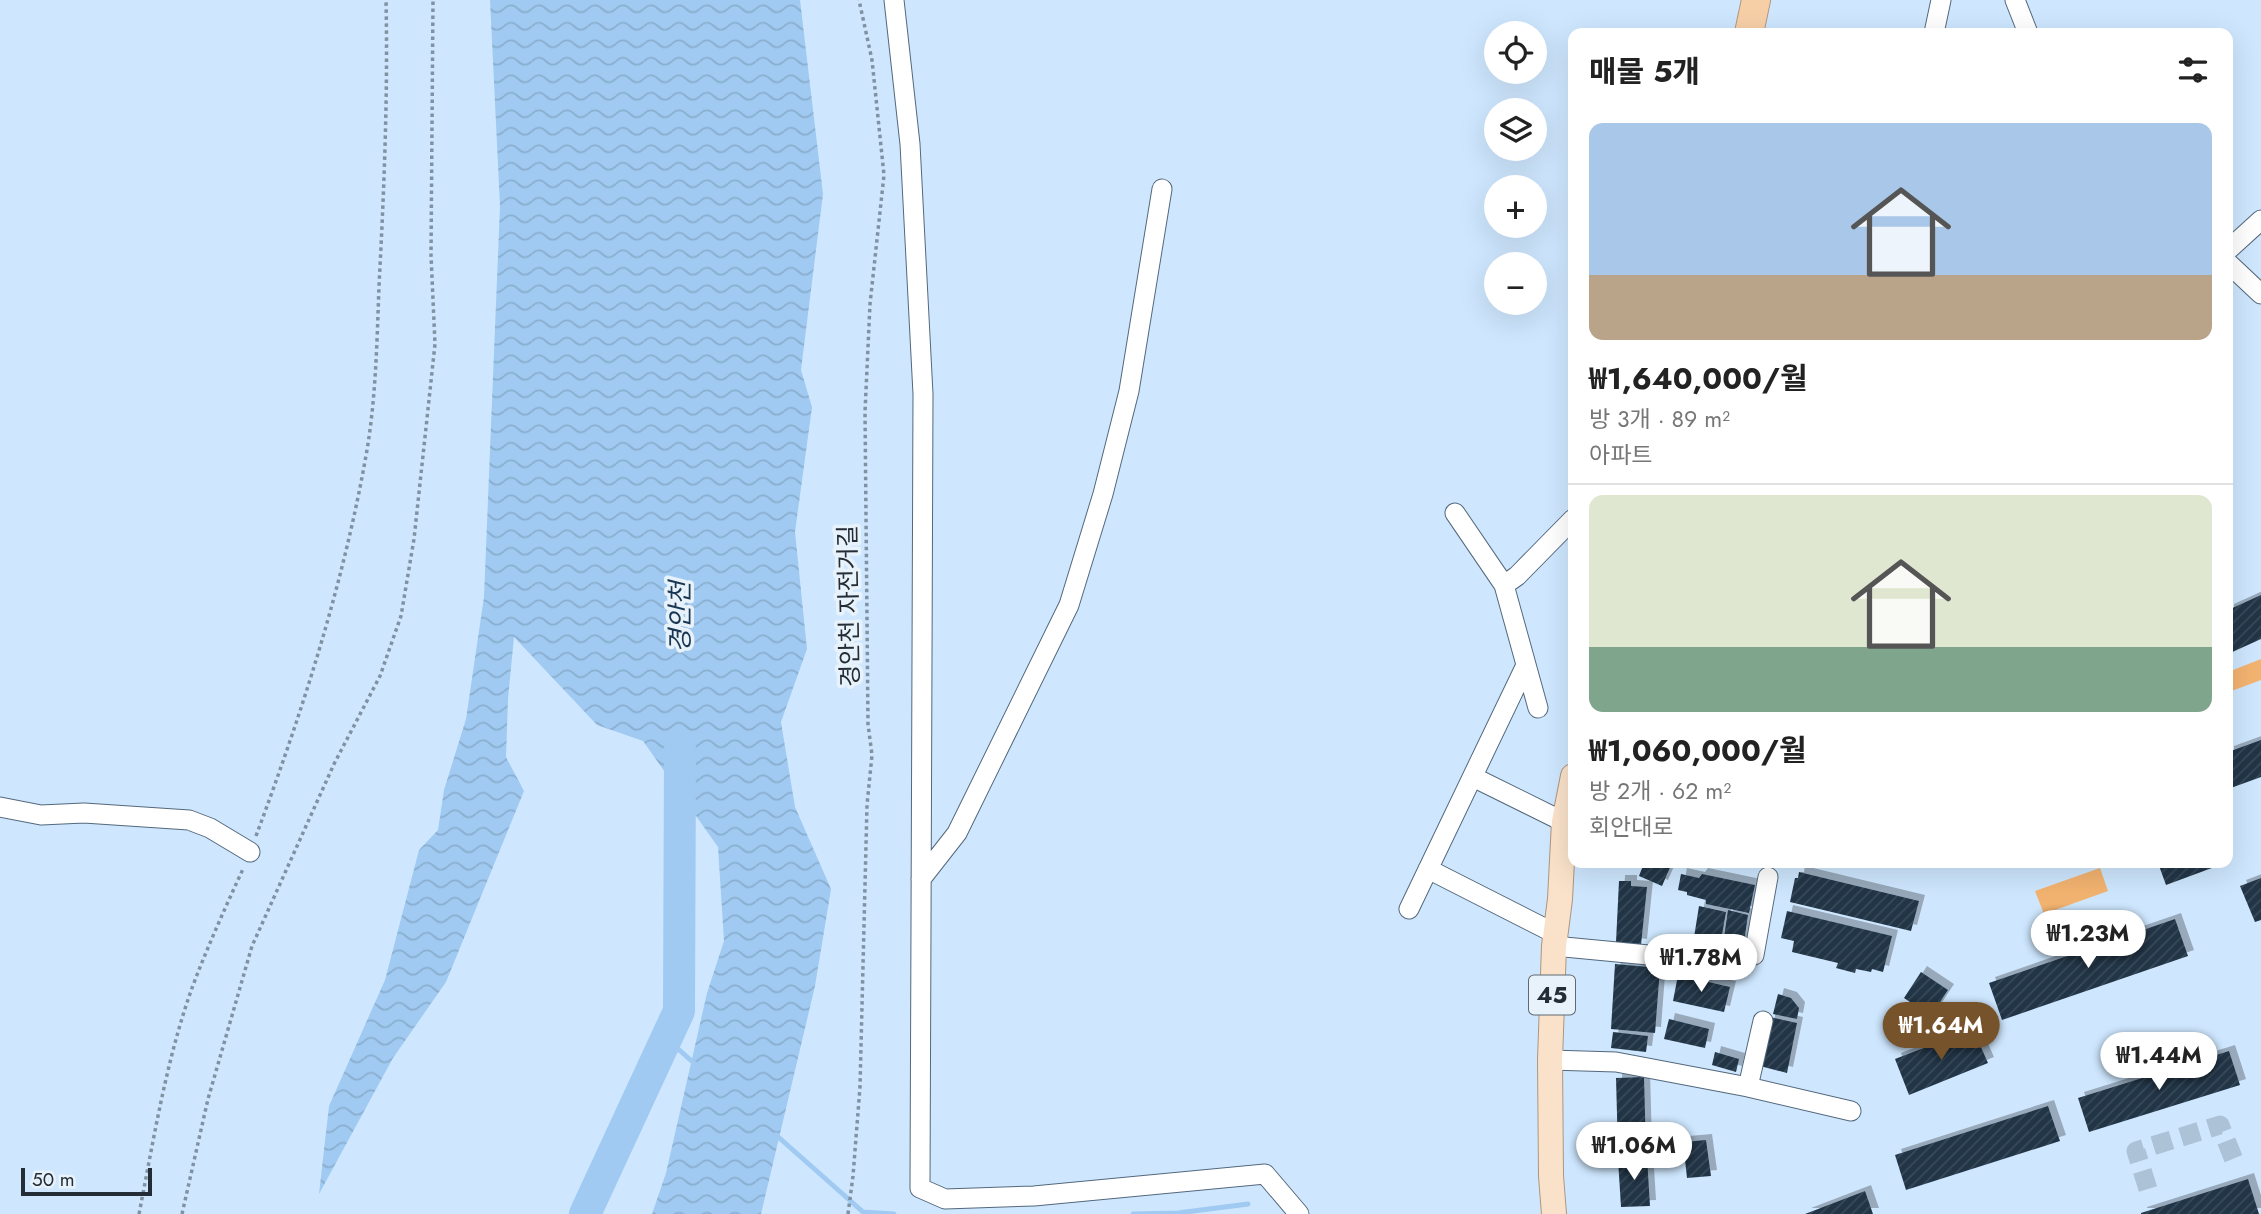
<!DOCTYPE html>
<html lang="ko">
<head>
<meta charset="utf-8">
<style>
  body { margin:0; font-family:Jost,"Noto Sans KR",sans-serif; background:#f2f2f2; color:#222; height:100vh; display:flex; flex-direction:column; font-size:26px; white-space:nowrap }
  * { box-sizing:border-box; margin:0 }
  p { font-size:23px; color:#767676 }
  .icon { flex:none; width:38px; height:38px; fill:none; stroke:currentColor; stroke-width:2; stroke-linecap:round; stroke-linejoin:round }
  .map { position:relative; flex:1; overflow:hidden }
  .drawer { position:absolute; left:1568px; top:28px; width:665px; height:840px; display:flex; flex-direction:column; background:#fff; border-radius:14px; box-shadow:0 7px 28px #0002 }
  .drawer>* { flex:none }
  .fabs { position:absolute; left:1484px; top:21px; display:grid; gap:14px }
  .fabs a { display:grid; place-items:center; width:63px; height:63px; border-radius:50%; background:#fff; box-shadow:0 7px 28px #0002; font-size:35px }
  .scale { position:absolute; left:21px; bottom:18px; width:131px; box-sizing:border-box; padding-left:7px; border:4px solid #242d36; border-top:0; font-size:19px; line-height:24px; white-space:nowrap; color:#242d36; -webkit-text-stroke:5px #e8f2fb; paint-order:stroke }
  .price { position:absolute; translate:-50% -60px; padding:0 16px; border-radius:24px; background:#fff; color:#222; font-size:23px; line-height:46px; filter:drop-shadow(0 2px 4px #0008) }
  .price::after { content:''; position:absolute; left:50%; top:42px; width:21px; height:16px; margin-left:-10px; background:inherit; clip-path:polygon(0 0,100% 0,50% 100%) }
  .price.current { background:#77532c; color:#fff }
  ul { padding:0; list-style:none }
  li { display:grid; align-content:center; gap:14px; height:371px; padding:0 21px }
  li+li { border-top:2px solid #e0e0e0 }
  li span { display:grid; place-items:center; height:217px; border-radius:14px; color:#555 }
  li>.icon { margin-inline-start:auto }
  span .icon { width:126px; height:126px; fill:#fffc; stroke-width:1 }
  li b { font-size:30px }
  h2 { display:flex; justify-content:space-between; align-items:center; height:84px; padding:0 21px; font-size:30px }
  .map>svg:first-child { display:block }
</style>
</head>
<body>
<div class="map">
<svg width="2261" height="1214" viewBox="0 0 2261 1214">
  <defs>
    <pattern id="water-waves" width="16" height="10" patternUnits="userSpaceOnUse" patternTransform="scale(1.75)"><rect width="16" height="10" fill="#a0caf1"/><path d="M0 5q4-4 8 0t8 0" fill="none" stroke="#8aaecf"/></pattern>
    <pattern id="building-hatch" width="6" height="6" patternUnits="userSpaceOnUse" patternTransform="scale(1.75)"><rect width="6" height="6" fill="#213547"/><path d="M-1 1l2-2M0 6l6-6M5 7l2-2" fill="none" stroke="#384a5a"/></pattern>
    <filter id="shadow"><feDropShadow dx="6" dy="-6" stdDeviation="0" flood-color="#0004"/></filter>
  </defs>
  <rect width="100%" height="100%" fill="#cee7fe"/>
  <path fill="#f3b370" d="M2261,659V680L2229,692L2228,672Z
    M2100,868L2108,891L2044,914L2035,891Z"/>
  <path fill="url(#water-waves)" d="M490,0H800L823,194L801,370L812,407L795,532L807,649L781,722L795,807L831,889L815,986L761,1214H652L666,1173L707,993L724,941L718,847L643,741L597,725L514,637L508,699L506,757L524,791L446,982L393,1058L319,1194L329,1106L385,980L419,850L438,830L444,790L466,719L484,597L500,206Z"/>
  <g fill="none" stroke-linecap="round" stroke-linejoin="round">
    <path stroke="#a0caf1" stroke-width="5" d="M668,1040L695,1064
      M776,1135L863,1212L894,1214
      M1133,1214L1178,1213L1248,1204"/>
    <path stroke="#a0caf1" stroke-width="32" d="M585,1214L679,1011L680,749"/>
  </g>
  <path fill="url(#building-hatch)" filter="url(#shadow)" d="M2261,595V639L2228,654V610Z
    M2261,740V777L2228,789V752Z
    M1644,863H1672L1662,886L1639,876Z
    M2158,863H2219L2220,865L2166,885Z
    M1799,872L1919,901L1911,931L1790,902L1795,878H1798Z
    M1681,874L1699,878L1702,874L1755,885L1749,913L1706,904V900L1687,895V892L1678,890Z
    M2261,878V920L2255,922L2240,886Z
    M1619,881H1631V886L1647,887L1641,945L1616,942Z
    M1699,906L1726,912L1719,952L1710,957L1692,950Z
    M1728,910L1748,915L1743,949L1723,944Z
    M1787,911L1892,936L1883,972L1872,969L1871,972L1856,969L1855,973L1836,968L1838,963L1792,952L1794,941L1781,938Z
    M2175,919L2188,956L2002,1020L1989,983Z
    M1615,964L1660,968L1655,1033L1611,1029Z
    M1921,972L1948,990L1931,1016L1904,998Z
    M1678,975L1730,987L1724,1012L1673,1001Z
    M1778,994L1791,998L1799,1008L1797,1019L1773,1014Z
    M1770,1017L1797,1023L1787,1073L1760,1066Z
    M1669,1019L1709,1029L1705,1048L1664,1039Z
    M1973,1029L1988,1063L1909,1095L1895,1059Z
    M1613,1032L1648,1036L1646,1052L1611,1048Z
    M2229,1051L2240,1085L2089,1132L2078,1098Z
    M1715,1052L1739,1059L1736,1072L1712,1065Z
    M1644,1077L1646,1150L1618,1151L1616,1078Z
    M2048,1106L2060,1141L1906,1190L1895,1155Z
    M1706,1140L1711,1176L1687,1178L1683,1142Z
    M1647,1157L1650,1206L1621,1207L1618,1159Z
    M2248,1179L2259,1214H2141V1213Z
    M1865,1191L1873,1214H1805Z"/>
  <g fill="none" stroke-linecap="round" stroke-linejoin="round">
    <path stroke="#acc2d6" stroke-width="19" stroke-dasharray="19 10" stroke-linecap="butt" d="M2148,1189L2136,1151L2220,1125L2234,1160"/>
    <g stroke="#53687c" stroke-width="21">
      <path id="minor" d="M894,0L910,144L923,394L920,1188L945,1199L1034,1196L1265,1174L1299,1214
        M2015,0L2028,33
        M1934,33L1941,0
        M2228,250L2261,220
        M2228,263L2261,294
        M1455,513L1504,585L1517,576L1573,519
        M1504,585L1538,708
        M1473,777L1564,822
        M0,807L41,815L84,813L189,820L210,828L250,852
        M1428,869L1556,934
        M921,879L957,833L1069,605L1103,494L1129,391L1162,189
        M1409,909L1526,665
        M1554,946L1680,958L1721,966L1754,955L1768,877
        M1550,1060L1616,1062L1748,1087L1851,1111
        M1748,1087L1763,1021"/>
    </g>
    <g stroke="#ad967f" stroke-width="26">
      <path id="major" d="M1554,1214L1551,1176L1550,1060L1554,946L1560,899L1564,822L1573,776"/>
    </g>
    <g stroke="#ad967f" stroke-width="30">
      <path id="highway" d="M1749,33L1756,0"/>
    </g>
    <path stroke="#8092a2" stroke-width="3.5" stroke-dasharray="3.5 3.5" stroke-linecap="butt" d="M256,836C303,710 344,582 367,450C376,396 377,340 379,286C384,191 388,95 386,0
      M139,1214C154,1138 166,1061 192,988C207,948 225,908 243,869
      M182,1214L208,1099L252,946L334,764L380,676L401,616L414,539L435,344L431,255L433,0
      M848,1214L853,1176L860,1087L867,805L872,755L868,724L865,412L870,304L884,175L872,60L859,0"/>
    <use href="#minor" stroke="#fff" stroke-width="19"/>
    <use href="#major" stroke="#fae2ca" stroke-width="24"/>
    <use href="#highway" stroke="#f7cfa7" stroke-width="28"/>
  </g>
  <g text-anchor="middle" stroke-width="7" stroke-linejoin="round" paint-order="stroke">
    <rect fill="#e8f2fb" stroke="#5f6871" stroke-width="2" x="1529" y="975.5" width="46" height="39" rx="5"/>
    <g font-size="23" font-weight="bold" fill="#242d36">
      <text x="1552" y="1003">45</text>
    </g>
    <g font-size="24" fill="#242d36" stroke="#e8f2fb">
      <text transform="translate(849 606) rotate(-91)" y="8">경안천 자전거길</text>
    </g>
    <g font-size="26" font-style="italic" fill="#193752" stroke="#e8f2fb">
      <text transform="translate(680 617) rotate(-90)" y="9">경안천</text>
    </g>
  </g>
</svg>
<div class="fabs">
<a><svg class="icon" aria-label="locate" viewBox="0 0 24 24"><circle cx="12" cy="12" r="6"/><path d="M12 2v4M12 18v4M2 12h4M18 12h4"/></svg></a>
<a><svg class="icon" aria-label="layers" viewBox="0 0 24 24"><path d="M12 4l9 5-9 5-9-5zM3 14l9 5 9-5"/></svg></a>
<a>+</a>
<a>−</a>
</div>
<div class="scale">50 m</div>
<b class="price" style="left:2088px;top:970px">₩1.23M</b>
<b class="price" style="left:1701px;top:994px">₩1.78M</b>
<b class="price current" style="left:1941px;top:1062px">₩1.64M</b>
<b class="price" style="left:2159px;top:1092px">₩1.44M</b>
<b class="price" style="left:1634px;top:1182px">₩1.06M</b>
<section class="drawer">
<h2>매물 5개<svg class="icon" aria-label="filters" viewBox="0 0 24 24"><path d="M4 7h16M4 17h16"/><circle cx="9" cy="7" r="2"/><circle cx="15" cy="17" r="2"/></svg></h2>
<ul>
<li><span style="background:linear-gradient(#a9c7e8 70%,#b9a48a 0)"><svg class="icon" aria-label="home" viewBox="0 0 24 24"><path d="M3 11l9-7 9 7M6 9v11h12V9"/></svg></span><div><b>₩1,640,000/월</b><p>방 3개 · 89 m²</p><p>아파트</p></div></li>
<li><span style="background:linear-gradient(#dfe7d0 70%,#7fa58c 0)"><svg class="icon" aria-label="home" viewBox="0 0 24 24"><path d="M3 11l9-7 9 7M6 9v11h12V9"/></svg></span><div><b>₩1,060,000/월</b><p>방 2개 · 62 m²</p><p>회안대로</p></div></li>
</ul>
</section>
</div>
</body>
</html>
